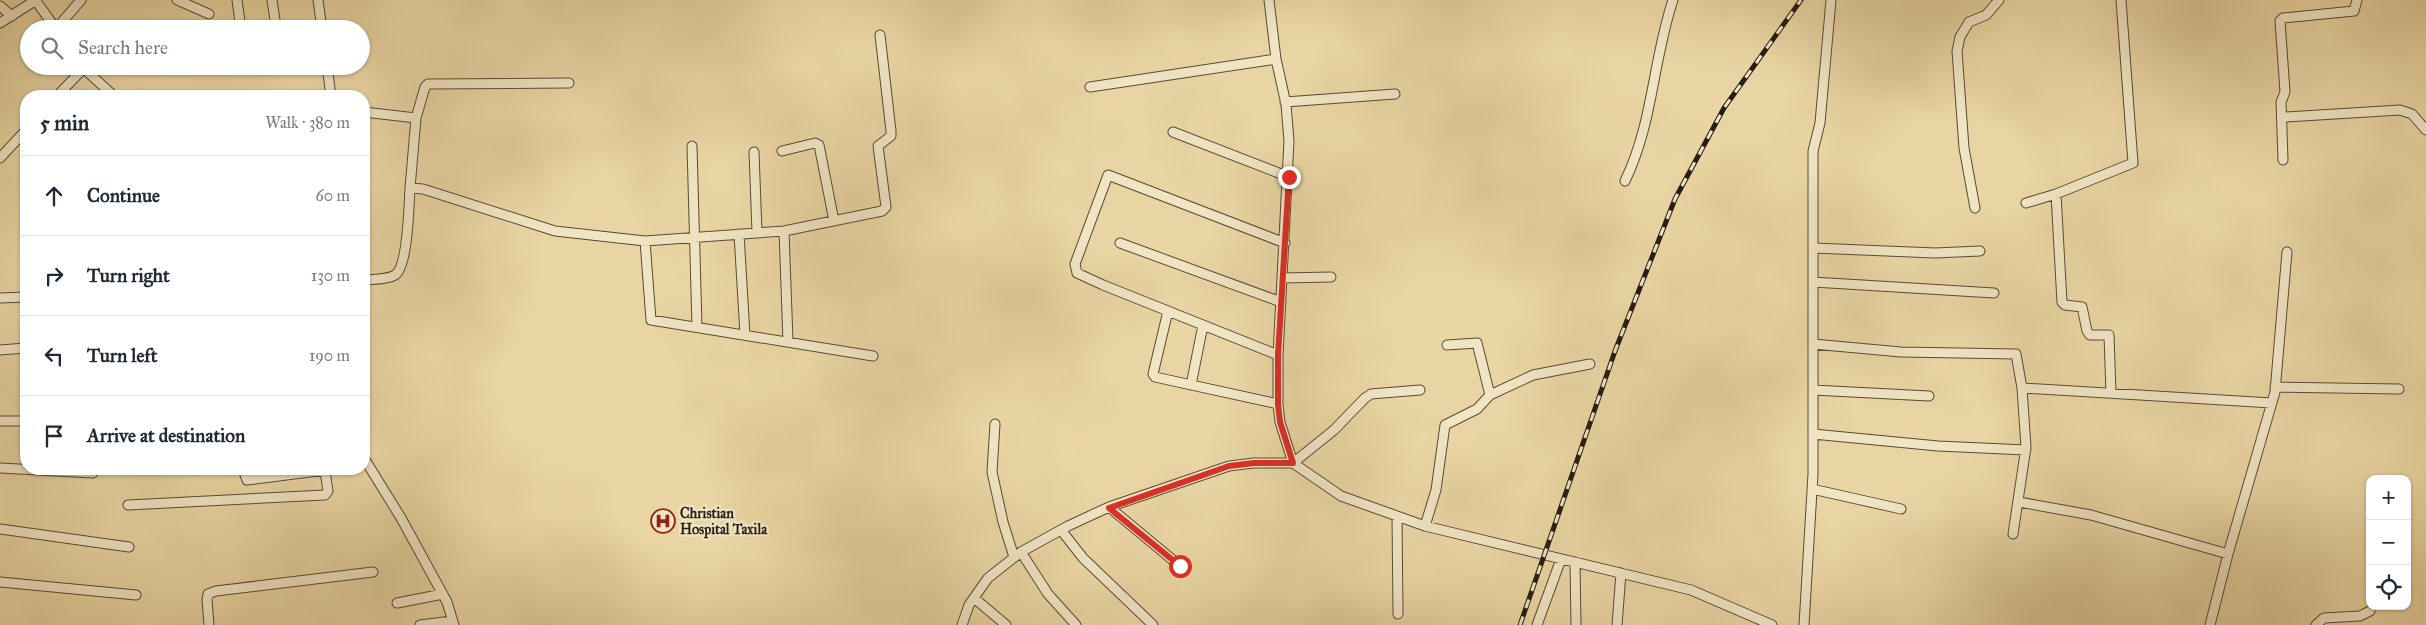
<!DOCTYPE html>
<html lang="en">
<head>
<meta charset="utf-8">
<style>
  :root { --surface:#fff; --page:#f6f6f7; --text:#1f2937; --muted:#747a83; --line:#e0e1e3 }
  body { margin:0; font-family:"IM FELL Great Primer",serif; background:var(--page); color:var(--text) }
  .controls { position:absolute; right:15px; bottom:15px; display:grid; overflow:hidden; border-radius:10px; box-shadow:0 1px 4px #0004 }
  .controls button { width:45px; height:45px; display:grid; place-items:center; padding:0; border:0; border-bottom:1px solid var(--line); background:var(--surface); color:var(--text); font:25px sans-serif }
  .stop { position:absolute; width:15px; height:15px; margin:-11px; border:4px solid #d93025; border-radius:50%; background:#fff }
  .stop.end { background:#d93025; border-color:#fff; box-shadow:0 1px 5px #0008 }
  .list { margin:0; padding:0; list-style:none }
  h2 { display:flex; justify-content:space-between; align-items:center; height:65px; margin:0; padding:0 20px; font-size:21px }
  h2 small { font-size:16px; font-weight:400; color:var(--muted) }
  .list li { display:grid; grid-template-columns:32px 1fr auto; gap:15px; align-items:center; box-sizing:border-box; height:80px; padding:0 20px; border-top:1px solid var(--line) }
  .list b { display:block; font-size:19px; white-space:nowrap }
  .list em { font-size:16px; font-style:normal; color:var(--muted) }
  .icon { flex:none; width:28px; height:28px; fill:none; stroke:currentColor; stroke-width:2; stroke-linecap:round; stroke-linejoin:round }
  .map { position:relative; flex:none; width:2426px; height:625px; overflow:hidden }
  .search { position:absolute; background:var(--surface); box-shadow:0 1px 4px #0004; left:20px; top:20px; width:350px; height:55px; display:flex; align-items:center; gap:12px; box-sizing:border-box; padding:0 18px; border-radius:28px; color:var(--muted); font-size:19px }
  .panel { position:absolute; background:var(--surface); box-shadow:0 1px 4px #0004; left:20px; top:90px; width:350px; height:385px; border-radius:20px }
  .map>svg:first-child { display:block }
</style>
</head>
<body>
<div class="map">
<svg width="2426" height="625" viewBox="0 0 2426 625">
  <rect width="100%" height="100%" fill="#e9d5a3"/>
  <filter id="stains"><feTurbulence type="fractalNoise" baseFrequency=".004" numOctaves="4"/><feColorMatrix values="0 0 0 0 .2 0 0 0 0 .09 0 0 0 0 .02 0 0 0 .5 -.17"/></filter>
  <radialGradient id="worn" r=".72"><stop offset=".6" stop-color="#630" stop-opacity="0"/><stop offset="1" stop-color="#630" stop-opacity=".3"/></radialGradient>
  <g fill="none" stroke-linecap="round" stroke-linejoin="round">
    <!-- minor casing -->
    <g stroke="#584b37" stroke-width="11">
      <path id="minor" d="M177 0 209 14
        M237 0 241 29
        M272 0 275 20
        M318 0 322 29
        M1269 0 1276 59 1286 104 1289 141 1278 355V404L1280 422 1293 463 1341 496 1425 526 1691 590 1772 625
        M36 1 56 29
        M0 6 12 16
        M0 23 36 0
        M56 29 81 0
        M81 66 114 96
        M327 66 331 96
        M1090 87 1276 59
        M57 96 83 69
        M1285 102 1395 94
        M364 112 416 118
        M2286 117 2400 110 2412 114 2426 130
        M1173 132 1289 177
        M692 146 697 327
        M782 151 815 143 819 145 834 221
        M754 152 757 232
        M0 158 26 130
        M2283 160 2281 102 2285 92 2280 21 2283 18 2354 11 2357 0
        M1625 181C1653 124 1653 59 1673 0
        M410 188 416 118 425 87 428 84 569 83
        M2056 194 2062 302 2065 305 2082 307 2087 331 2090 335H2109L2111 393
        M2026 203 2056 194 2133 163 2121 0
        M1975 208 1964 148 1957 51 1960 37 1969 22 1986 15 1999 0
        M784 231 788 341
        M739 234 745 335
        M645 241 651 320 873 356
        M1120 243 1281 302
        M1813 248 1935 253 1980 251
        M1282 278 1331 277
        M364 280C373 279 387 280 395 275 408 267 409 204 410 188L423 189 555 231 645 241 784 231 882 211 886 207 878 146 891 136V131L880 35
        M1813 282 1994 293
        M0 298 26 297
        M1168 311 1153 374 1155 377 1278 404
        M1813 344 1901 352 2016 354 2022 388 2026 447 2013 534
        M1447 345 1477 343 1490 395
        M0 350 26 348
        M1278 355 1103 285 1077 273 1075 264 1108 175 1285 243
        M1191 385 1203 325
        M2275 387 2399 389
        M2022 388 2272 403
        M1813 390 1929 396
        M0 421H26
        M995 424 992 472 1003 522 1014 557
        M1813 434 1938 446 2026 450
        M364 458 401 518 447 602 454 625
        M0 468 93 473
        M243 469 247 480 333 469
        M1812 489 1901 509
        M2019 502 2091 515 2228 554
        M128 505 325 495 328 491 325 471
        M1109 507 1180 566
        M1397 516 1398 614
        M1425 526 1436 490 1445 425 1477 409 1490 395 1533 375 1590 364
        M0 529 129 547
        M1061 530 1083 558 1153 625
        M1021 552 1048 594 1076 625
        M1575 562 1576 625
        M0 582 136 595
        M974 598 1006 625
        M397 603 443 594
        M209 625 207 600 208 594 216 591 373 572
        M420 625 452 621
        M962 625 969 605 988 578 1021 552 1068 526 1109 507 1229 466 1254 463H1293L1334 430 1365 398 1371 394 1420 390
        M1537 625 1561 559
        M1617 625 1621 573
        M1804 625 1813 474V151L1820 123 1831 0
        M2210 625 2228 554 2275 392 2287 252
        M2316 625 2324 618 2360 616 2370 611"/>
    </g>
    <!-- minor -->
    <use href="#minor" stroke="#f1e4c3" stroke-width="9"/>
    <!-- rail casing -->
    <g stroke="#271d13" stroke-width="5">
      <path id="rail" d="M1520 625 1615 351 1675 199 1724 108 1801 0"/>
    </g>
    <!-- rail -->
    <use href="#rail" stroke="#f1e4c3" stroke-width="3" stroke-dasharray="9" stroke-linecap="butt"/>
  </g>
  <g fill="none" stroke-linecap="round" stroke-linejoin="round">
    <!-- route -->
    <path stroke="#d93025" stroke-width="6" d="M1180 566 1109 508 1229 466 1254 463H1293L1280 422 1278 404V355L1289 177"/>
  </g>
  <!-- icons -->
  <defs>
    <g id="hospital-ring" transform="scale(1.25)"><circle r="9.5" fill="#f1e4c3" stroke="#8f2418" stroke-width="1.5"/><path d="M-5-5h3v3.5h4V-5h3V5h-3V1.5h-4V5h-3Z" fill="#8f2418"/></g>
  </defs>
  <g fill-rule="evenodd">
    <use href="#hospital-ring" x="663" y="521"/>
  </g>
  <g text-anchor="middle" stroke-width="4.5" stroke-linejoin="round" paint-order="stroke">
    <!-- poi labels -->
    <g font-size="14" font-weight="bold" fill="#271d13" stroke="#f1e4c3" text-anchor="start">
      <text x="680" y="518">Christian<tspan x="680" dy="16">Hospital Taxila</tspan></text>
    </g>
  </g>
  <rect width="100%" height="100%" filter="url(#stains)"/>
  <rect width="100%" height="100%" fill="url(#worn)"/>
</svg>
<div class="controls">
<button>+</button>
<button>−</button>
<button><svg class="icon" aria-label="locate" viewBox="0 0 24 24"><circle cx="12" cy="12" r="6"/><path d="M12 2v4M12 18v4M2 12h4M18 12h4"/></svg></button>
</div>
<div class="stop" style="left:1180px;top:566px"></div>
<div class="stop end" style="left:1289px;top:177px"></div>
<div class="search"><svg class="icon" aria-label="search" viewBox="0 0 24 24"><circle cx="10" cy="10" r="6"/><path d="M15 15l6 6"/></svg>Search here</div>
<section class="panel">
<h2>5 min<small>Walk · 380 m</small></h2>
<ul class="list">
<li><svg class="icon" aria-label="ahead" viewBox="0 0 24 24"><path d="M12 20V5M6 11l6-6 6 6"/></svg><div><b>Continue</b></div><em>60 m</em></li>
<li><svg class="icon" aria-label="right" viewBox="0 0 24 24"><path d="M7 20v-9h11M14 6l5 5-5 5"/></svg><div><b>Turn right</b></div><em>130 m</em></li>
<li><svg class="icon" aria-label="left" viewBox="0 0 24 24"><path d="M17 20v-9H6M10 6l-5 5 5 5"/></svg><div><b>Turn left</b></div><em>190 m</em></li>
<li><svg class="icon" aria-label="arrive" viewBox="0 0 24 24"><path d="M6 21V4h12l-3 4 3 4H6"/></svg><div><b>Arrive at destination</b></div></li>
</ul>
</section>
</div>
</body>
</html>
